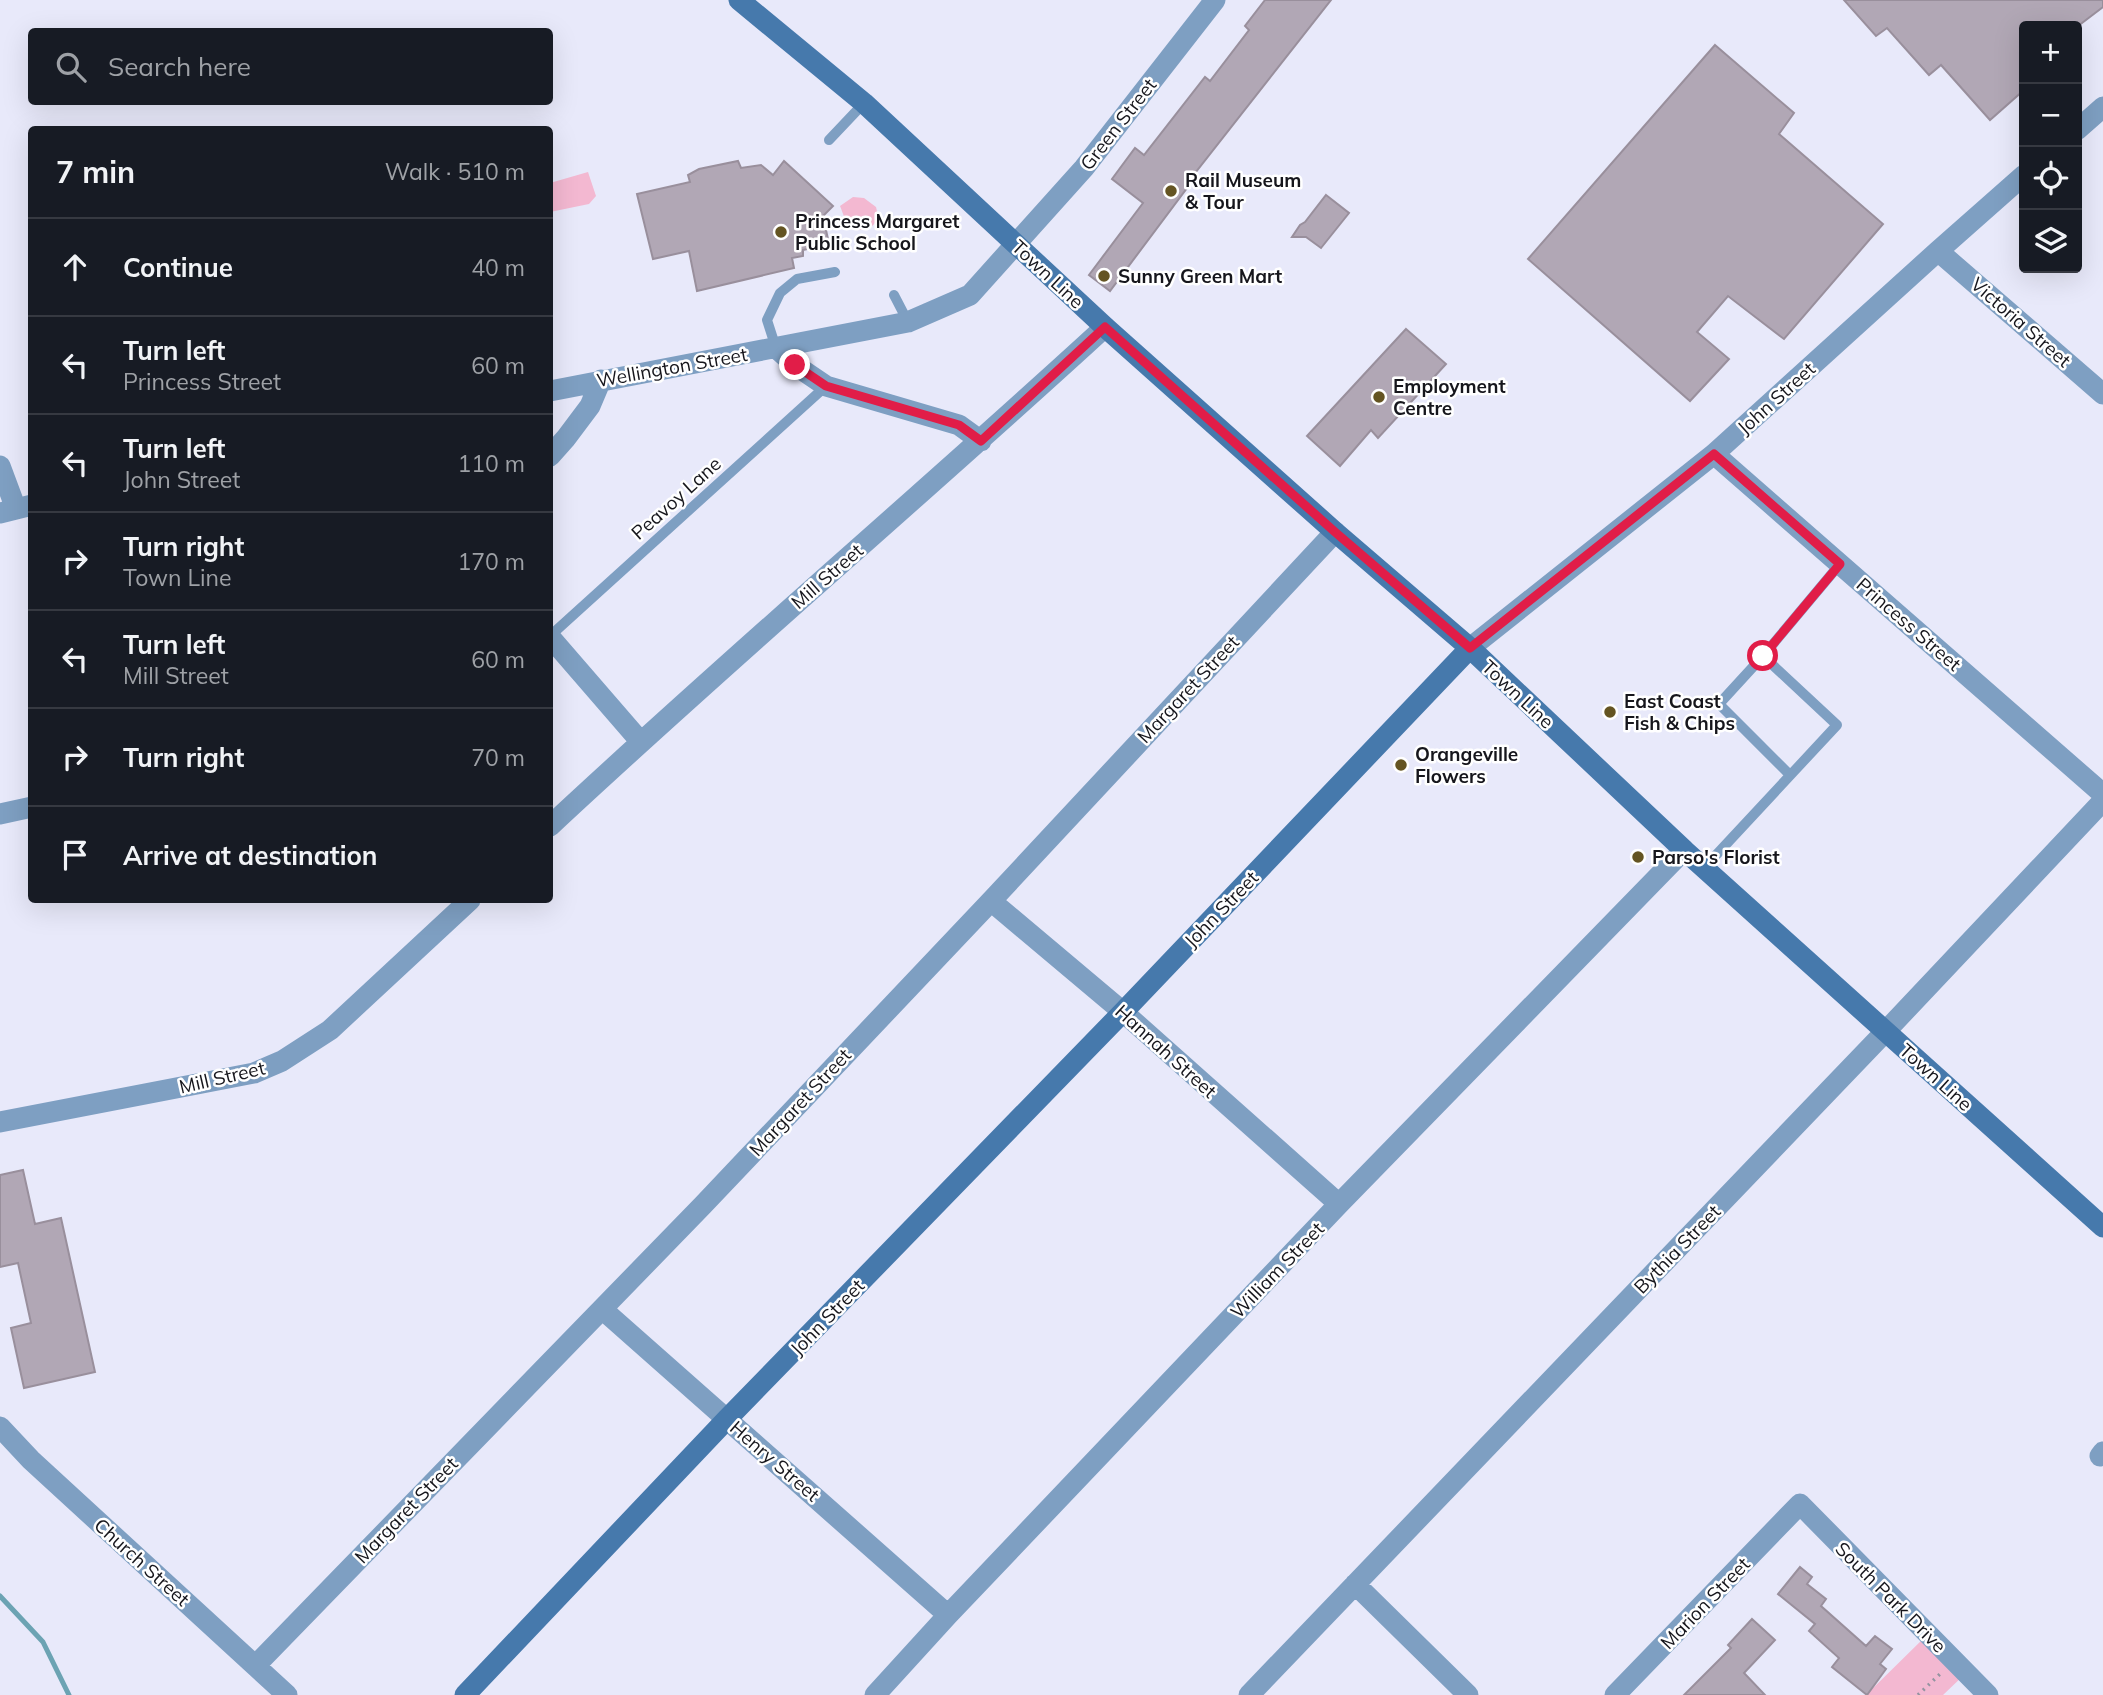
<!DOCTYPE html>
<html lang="en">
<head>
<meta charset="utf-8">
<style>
  :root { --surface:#171b24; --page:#20242c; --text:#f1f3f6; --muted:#9ea1a6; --line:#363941 }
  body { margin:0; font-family:Mulish,sans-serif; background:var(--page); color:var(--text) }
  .controls { position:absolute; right:21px; top:21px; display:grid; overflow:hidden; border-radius:7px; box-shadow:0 7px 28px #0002 }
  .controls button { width:63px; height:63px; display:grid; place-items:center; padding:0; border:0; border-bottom:2px solid var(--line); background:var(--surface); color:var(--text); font:35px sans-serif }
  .stop { position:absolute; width:21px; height:21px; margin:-16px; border:5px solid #e11d48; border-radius:50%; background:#fff }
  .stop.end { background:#e11d48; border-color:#fff; box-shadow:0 2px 7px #0008 }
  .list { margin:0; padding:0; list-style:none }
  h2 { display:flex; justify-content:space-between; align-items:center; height:91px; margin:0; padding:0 28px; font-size:30px }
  h2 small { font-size:23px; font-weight:400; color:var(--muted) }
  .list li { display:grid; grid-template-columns:46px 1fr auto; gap:21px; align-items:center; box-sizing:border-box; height:98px; padding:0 28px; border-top:2px solid var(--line) }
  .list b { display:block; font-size:26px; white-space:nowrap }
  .list p { margin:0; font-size:23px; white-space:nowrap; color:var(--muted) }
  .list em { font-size:23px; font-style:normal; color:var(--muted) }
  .icon { flex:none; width:38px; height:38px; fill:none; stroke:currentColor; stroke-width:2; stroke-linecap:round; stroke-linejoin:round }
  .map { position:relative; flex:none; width:2103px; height:1695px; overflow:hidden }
  .search { position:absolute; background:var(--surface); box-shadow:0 7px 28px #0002; left:28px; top:28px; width:525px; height:77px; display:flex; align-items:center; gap:18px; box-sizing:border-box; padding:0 24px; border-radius:7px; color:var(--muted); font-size:26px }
  .panel { position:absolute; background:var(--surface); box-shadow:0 7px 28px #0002; left:28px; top:126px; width:525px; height:777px; border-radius:7px }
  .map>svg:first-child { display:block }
</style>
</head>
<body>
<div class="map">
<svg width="2103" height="1695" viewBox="0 0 2103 1695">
  <rect width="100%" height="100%" fill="#e8e9fa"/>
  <!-- green -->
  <path fill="#f3b8d1" d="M588 172 596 196 589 204 550 212V183Z
    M853 197 864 198 876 207C877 211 878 215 877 219 874 229 859 233 852 227 845 222 843 213 840 206Z
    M1927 1635 1965 1674 1943 1695H1866Z"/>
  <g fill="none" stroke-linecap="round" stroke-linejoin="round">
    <!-- stream -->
    <path stroke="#6ca3b3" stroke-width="5" d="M0 1596 43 1642 69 1695"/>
  </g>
  <!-- building -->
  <path fill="#b1a7b5" stroke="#998f9c" stroke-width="2" d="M1265 0H1331L1185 186 1187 188 1110 291 1089 275 1143 203 1112 179 1135 148 1144 155 1205 77 1210 81 1249 30 1245 26Z
    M1844 0H2103V7L2078 26H2024V90L1990 120 1941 65 1929 75 1887 28 1876 36Z
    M1715 45 1794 113 1779 134 1883 224 1784 339 1728 296 1697 332 1729 359 1690 401 1528 259Z
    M738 161 741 168 761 165 773 175 784 161 833 206 823 216 829 244 803 250V256L792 258 794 268 697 291 689 251 653 259 637 194 690 182 688 175 699 169Z
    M1326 195 1349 213 1321 248 1306 237H1292L1300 225 1305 222Z
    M1406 329 1446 364 1378 438 1371 430 1340 466 1307 436Z
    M23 1170 35 1224 61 1218 95 1372 24 1388 11 1328 31 1323 18 1263 0 1267V1175Z
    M1800 1567 1812 1577 1807 1584 1826 1599 1821 1606 1866 1646 1875 1636 1892 1649 1880 1664 1886 1669 1867 1695 1832 1667 1839 1658 1809 1631 1815 1624 1778 1594Z
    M1752 1619 1775 1640 1744 1673 1765 1695H1684L1731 1648 1728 1645Z"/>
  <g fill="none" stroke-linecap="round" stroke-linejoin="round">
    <!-- path -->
    <path stroke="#9494a1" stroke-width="3.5" stroke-dasharray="2 5" stroke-linecap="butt" d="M1918 1695 1940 1674"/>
    <!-- lane -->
    <path stroke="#7e9fc2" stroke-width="10" d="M829 140 864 103
      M894 295 908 322
      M776 348 767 320 780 293 797 279 835 272
      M550 636 826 386
      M1763 656 1840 564
      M1704 868 1837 725 1763 656 1719 704 1789 774"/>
    <!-- street -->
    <path stroke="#7e9fc2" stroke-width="21" d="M2077 130 2103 107
      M1938 251 2103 394
      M776 348 795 365 826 386 959 425 981 441
      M550 391 908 322 970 295 1084 168 1215 0
      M1714 454 2103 794
      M550 456 566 438 590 406 601 380
      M0 466 16 509
      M0 513 32 505
      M550 637 640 741
      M1470 648 1714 454 1938 251 2024 175
      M0 814 32 807
      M550 826C732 656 922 495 1105 327
      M991 901 1123 1012 1339 1204
      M0 1122 254 1073 282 1061 330 1030 470 900
      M602 1309 948 1615
      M0 1427 31 1460 287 1695
      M2100 1456 2103 1452
      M1355 1584 1468 1695
      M256 1665 703 1205 991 901 1335 532
      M875 1695 948 1615 1339 1204 1684 850
      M1249 1695 1885 1032 2103 801
      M1615 1695 1800 1504 1988 1695"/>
    <!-- secondary -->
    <path stroke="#4679ac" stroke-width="21" d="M739 0 864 103 1105 327 1335 532 1470 648 1684 850 2103 1227
      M465 1695 727 1419 1123 1012 1470 648"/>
  </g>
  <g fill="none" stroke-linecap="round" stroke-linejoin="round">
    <!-- route -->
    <path stroke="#e11d48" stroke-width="9" d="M795 365 826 386 959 425 981 441 1105 327 1335 532 1470 648 1714 454 1840 564 1763 656"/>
  </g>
  <!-- markers -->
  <g fill="#645422" stroke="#fff" stroke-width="2.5">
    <circle cx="1171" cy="191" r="7"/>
    <circle cx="781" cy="232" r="7"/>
    <circle cx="1104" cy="276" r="7"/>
    <circle cx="1379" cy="397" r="7"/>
    <circle cx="1610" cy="712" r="7"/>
    <circle cx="1401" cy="765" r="7"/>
    <circle cx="1638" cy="857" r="7"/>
  </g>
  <g text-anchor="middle" stroke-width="5" stroke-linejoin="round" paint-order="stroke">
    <!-- street labels -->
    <g font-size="19" fill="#16161c" stroke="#fff">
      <text transform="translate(1118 124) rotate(-52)" y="7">Green Street</text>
      <text transform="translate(1048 274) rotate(43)" y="7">Town Line</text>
      <text transform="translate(2021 322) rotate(41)" y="7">Victoria Street</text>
      <text transform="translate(672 367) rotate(-10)" y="7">Wellington Street</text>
      <text transform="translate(1776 398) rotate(-42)" y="7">John Street</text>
      <text transform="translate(676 498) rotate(-42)" y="7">Peavoy Lane</text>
      <text transform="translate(827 576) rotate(-41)" y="7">Mill Street</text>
      <text transform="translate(1909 624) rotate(41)" y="7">Princess Street</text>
      <text transform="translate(1188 689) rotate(-47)" y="7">Margaret Street</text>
      <text transform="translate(1518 694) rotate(43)" y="7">Town Line</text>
      <text transform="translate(1221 909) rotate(-46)" y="7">John Street</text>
      <text transform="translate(1166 1051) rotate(42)" y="7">Hannah Street</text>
      <text transform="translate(222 1077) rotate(-13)" y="7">Mill Street</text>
      <text transform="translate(1936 1077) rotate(42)" y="7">Town Line</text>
      <text transform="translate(800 1102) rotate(-47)" y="7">Margaret Street</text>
      <text transform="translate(1677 1249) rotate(-46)" y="7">Bythia Street</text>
      <text transform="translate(1277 1270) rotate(-46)" y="7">William Street</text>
      <text transform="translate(827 1317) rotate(-46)" y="7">John Street</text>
      <text transform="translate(775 1461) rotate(41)" y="7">Henry Street</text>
      <text transform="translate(406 1510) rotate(-46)" y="7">Margaret Street</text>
      <text transform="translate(142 1562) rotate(42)" y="7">Church Street</text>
      <text transform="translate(1891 1597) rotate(45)" y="7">South Park Drive</text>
      <text transform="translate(1705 1603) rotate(-46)" y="7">Marion Street</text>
    </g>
    <!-- poi labels -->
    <g font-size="19" font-weight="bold" fill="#16161c" stroke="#fff" text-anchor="start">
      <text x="1185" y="187">Rail Museum<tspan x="1185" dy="22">&amp; Tour</tspan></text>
      <text x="795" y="228">Princess Margaret<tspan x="795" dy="22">Public School</tspan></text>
      <text x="1118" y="283">Sunny Green Mart</text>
      <text x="1393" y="393">Employment<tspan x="1393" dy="22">Centre</tspan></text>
      <text x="1624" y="708">East Coast<tspan x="1624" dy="22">Fish &amp; Chips</tspan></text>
      <text x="1415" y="761">Orangeville<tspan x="1415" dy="22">Flowers</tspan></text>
      <text x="1652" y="864">Parso's Florist</text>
    </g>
  </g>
</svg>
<div class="controls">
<button>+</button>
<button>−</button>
<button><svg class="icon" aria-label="locate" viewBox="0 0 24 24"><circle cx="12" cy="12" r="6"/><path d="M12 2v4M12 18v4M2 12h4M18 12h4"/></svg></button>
<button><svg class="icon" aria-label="layers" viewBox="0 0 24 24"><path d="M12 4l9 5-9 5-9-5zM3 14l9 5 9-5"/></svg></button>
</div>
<div class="stop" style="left:1763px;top:656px"></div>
<div class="stop end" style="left:795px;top:365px"></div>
<div class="search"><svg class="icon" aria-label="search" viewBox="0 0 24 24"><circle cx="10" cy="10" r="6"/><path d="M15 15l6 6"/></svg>Search here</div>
<section class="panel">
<h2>7 min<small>Walk · 510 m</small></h2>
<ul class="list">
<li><svg class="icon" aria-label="ahead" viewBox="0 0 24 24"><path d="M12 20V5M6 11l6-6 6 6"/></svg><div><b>Continue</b></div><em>40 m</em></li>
<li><svg class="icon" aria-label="left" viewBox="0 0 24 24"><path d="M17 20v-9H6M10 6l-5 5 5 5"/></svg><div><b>Turn left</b><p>Princess Street</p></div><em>60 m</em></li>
<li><svg class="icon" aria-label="left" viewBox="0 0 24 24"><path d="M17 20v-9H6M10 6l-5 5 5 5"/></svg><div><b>Turn left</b><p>John Street</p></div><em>110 m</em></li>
<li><svg class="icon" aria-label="right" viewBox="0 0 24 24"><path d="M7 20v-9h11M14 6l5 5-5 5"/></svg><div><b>Turn right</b><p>Town Line</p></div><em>170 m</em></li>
<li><svg class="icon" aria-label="left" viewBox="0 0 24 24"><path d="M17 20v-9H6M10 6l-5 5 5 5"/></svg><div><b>Turn left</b><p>Mill Street</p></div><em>60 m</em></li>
<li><svg class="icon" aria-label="right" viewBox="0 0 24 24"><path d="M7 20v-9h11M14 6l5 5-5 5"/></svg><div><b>Turn right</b></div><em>70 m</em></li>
<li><svg class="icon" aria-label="arrive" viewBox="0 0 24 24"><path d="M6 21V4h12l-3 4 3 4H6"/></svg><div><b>Arrive at destination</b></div></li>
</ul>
</section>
</div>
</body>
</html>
